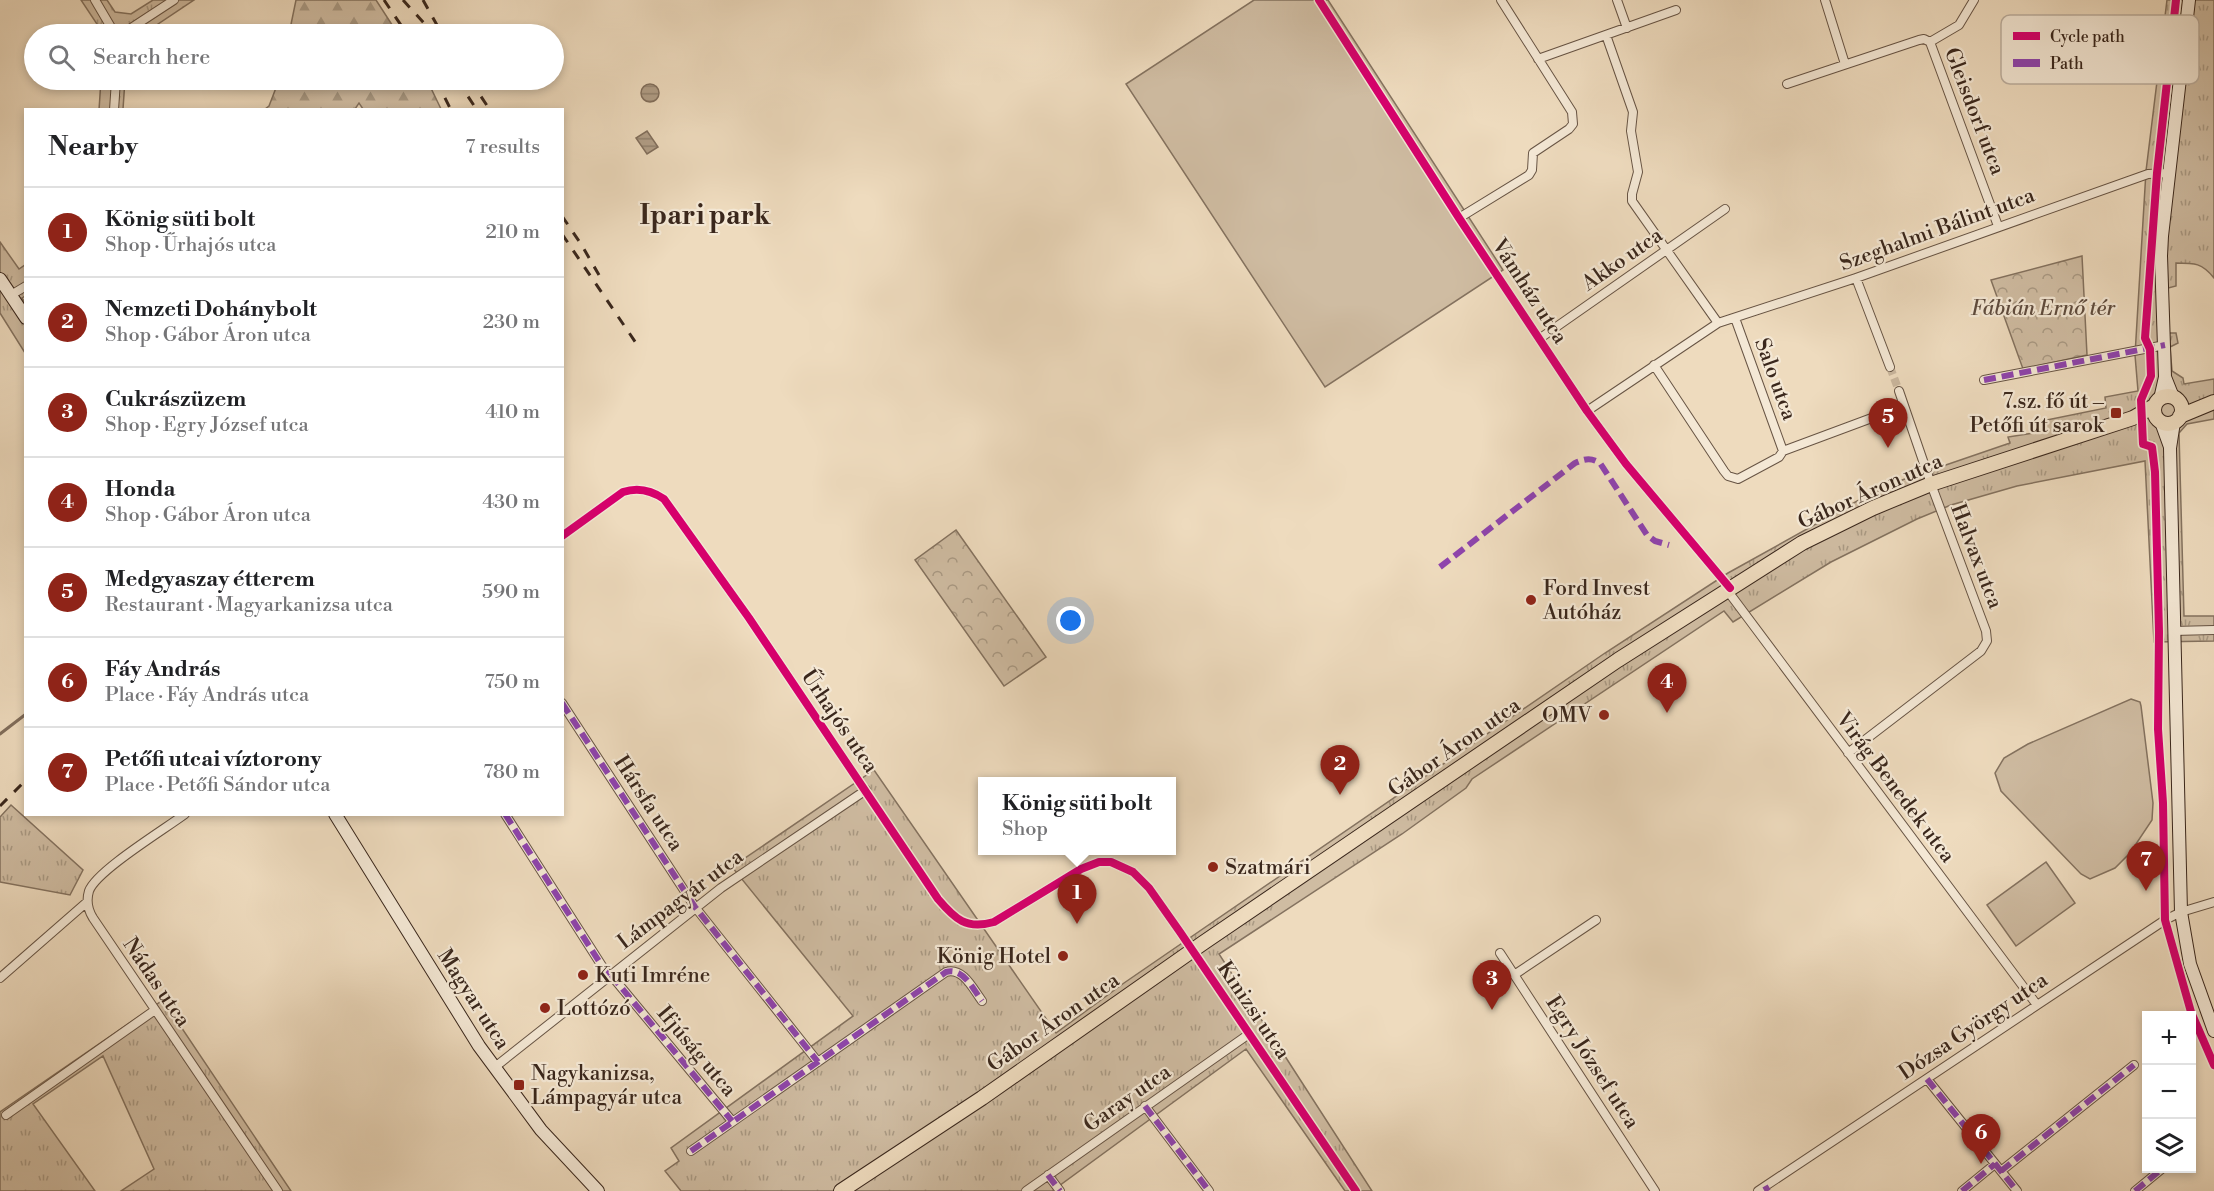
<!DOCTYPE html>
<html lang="en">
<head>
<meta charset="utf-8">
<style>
  :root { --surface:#fff; --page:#f6f6f6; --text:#202124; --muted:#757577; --line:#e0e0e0; --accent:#8f2418 }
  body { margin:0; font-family:"Libre Bodoni",serif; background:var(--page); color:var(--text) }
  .controls { position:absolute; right:18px; bottom:18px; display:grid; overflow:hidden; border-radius:0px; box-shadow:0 3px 9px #0003 }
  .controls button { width:54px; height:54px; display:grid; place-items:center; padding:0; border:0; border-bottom:2px solid var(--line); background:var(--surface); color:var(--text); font:30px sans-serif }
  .you { position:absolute; left:1071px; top:621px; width:21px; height:21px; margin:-15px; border:4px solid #fff; border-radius:50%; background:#1a73e8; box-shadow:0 0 0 9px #1a73e833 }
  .badge { display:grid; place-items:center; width:39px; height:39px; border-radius:50%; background:var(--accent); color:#fff; font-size:20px; font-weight:700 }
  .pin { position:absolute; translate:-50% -50px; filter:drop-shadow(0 2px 3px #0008) }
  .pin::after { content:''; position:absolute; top:32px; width:21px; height:18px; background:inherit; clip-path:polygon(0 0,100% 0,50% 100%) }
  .popup { position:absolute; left:978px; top:777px; width:198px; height:78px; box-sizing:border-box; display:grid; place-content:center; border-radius:0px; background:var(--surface); filter:drop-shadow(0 2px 4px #0005); font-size:20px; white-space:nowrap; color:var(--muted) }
  .popup b { font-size:22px; color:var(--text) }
  .popup::after { content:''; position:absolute; left:50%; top:100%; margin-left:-12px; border:12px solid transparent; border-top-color:var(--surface) }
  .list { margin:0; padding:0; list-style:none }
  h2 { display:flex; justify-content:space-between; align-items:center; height:78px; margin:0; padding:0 24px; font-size:26px }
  h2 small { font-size:20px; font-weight:400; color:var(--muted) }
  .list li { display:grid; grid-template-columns:39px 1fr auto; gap:18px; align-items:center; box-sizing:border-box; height:90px; padding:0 24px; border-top:2px solid var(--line) }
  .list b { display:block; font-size:22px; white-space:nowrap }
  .list p { margin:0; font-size:20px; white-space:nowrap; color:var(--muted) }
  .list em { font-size:20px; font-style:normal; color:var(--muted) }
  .icon { flex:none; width:33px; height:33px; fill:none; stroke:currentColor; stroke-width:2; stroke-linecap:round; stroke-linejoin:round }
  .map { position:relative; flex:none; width:2214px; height:1191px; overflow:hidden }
  .search { position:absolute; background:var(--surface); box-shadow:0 3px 9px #0003; left:24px; top:24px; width:540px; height:66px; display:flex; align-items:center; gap:15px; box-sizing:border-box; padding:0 21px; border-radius:33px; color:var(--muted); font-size:22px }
  .panel { position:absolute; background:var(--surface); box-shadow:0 3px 9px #0003; left:24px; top:108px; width:540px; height:708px; border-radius:0px }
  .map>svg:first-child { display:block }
</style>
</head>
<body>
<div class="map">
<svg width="2214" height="1191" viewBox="0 0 2214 1191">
  <defs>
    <pattern id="grass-tufts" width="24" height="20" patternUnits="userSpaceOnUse" patternTransform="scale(1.5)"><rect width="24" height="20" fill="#cfbca2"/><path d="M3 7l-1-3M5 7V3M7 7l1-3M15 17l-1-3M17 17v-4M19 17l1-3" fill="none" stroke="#a99983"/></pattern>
    <pattern id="forest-firs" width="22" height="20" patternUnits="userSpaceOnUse" patternTransform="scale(1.5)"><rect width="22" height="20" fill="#cfbca2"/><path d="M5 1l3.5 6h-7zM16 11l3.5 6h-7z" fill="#a99983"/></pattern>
    <pattern id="park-crowns" width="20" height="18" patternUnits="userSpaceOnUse" patternTransform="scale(1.5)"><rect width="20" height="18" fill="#cfbca2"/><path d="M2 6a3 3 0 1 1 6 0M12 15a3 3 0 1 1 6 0" fill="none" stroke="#a99983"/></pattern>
    <pattern id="water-rules" width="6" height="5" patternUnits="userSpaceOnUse" patternTransform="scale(1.5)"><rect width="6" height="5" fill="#b19e87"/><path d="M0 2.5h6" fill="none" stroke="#91816e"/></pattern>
  </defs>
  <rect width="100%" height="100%" fill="#eedbbe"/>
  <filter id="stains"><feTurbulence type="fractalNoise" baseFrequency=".00333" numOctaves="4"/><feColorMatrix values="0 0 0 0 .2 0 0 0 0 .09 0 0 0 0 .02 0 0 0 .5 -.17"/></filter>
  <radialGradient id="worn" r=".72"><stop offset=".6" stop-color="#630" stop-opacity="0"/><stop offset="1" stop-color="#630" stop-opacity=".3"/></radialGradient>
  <!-- grass -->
  <path fill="url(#grass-tufts)" stroke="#84725f" stroke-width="1.5" d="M81 0H107L115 12 131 14 153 0H194L143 34H101L97 24Z
    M2167 0H2214V278C2202 263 2195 263 2176 263V286L2168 288 2169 333H2176L2178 343 2170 347 2172 371 2183 378 2184 384 2214 379V419L2187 424 2179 433 2184 616H2214V641L2154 642 2145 461 2017 486 1951 505 1917 519 1831 562 1733 622 1724 611 1472 779 1466 788 1402 834 1219 954 1372 1191H1345L1246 1049 1052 1191H681L665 1171 679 1161 671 1148 853 1016 732 867 874 770 1056 1033 1124 983 1605 653 1728 573 1859 500 1902 480 2010 443 2008 437 2033 433 2032 423 2106 408 2105 397 2138 391 2135 355 2146 171Z
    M101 80H125L123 109 99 110Z
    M0 242 19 269 25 265V296L22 298 25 303V353L0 313Z
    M11 805 83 870 70 895 0 882V817Z
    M163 1000 291 1191H121L154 1169 103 1056 33 1104 95 1191H0V1112Z"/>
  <!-- forest -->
  <path fill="url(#forest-firs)" stroke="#84725f" stroke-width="1.5" d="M296 0H376L398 34H289Z
    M279 80H427L441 109H363L359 103 355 109H265L269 106Z"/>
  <!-- park -->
  <path fill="url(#park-crowns)" stroke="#84725f" stroke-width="1.5" d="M2082 256 2087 355 2023 369 1991 280Z
    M956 530 1046 657 1004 686 915 560Z"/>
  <!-- garden -->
  <path fill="#cfbca2" stroke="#84725f" stroke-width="1.5" d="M1254 0H1328L1503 270 1325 387 1126 84Z
    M2131 699 2140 702 2141 706 2153 803 2152 820 2130 853 2115 868 2090 879 2081 874 2001 791 1995 773 2004 758 2028 744Z
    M2046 862 2075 903 2016 946 1987 905Z"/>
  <!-- water -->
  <path fill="url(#water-rules)" stroke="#816e5c" stroke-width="1.5" d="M641 93a9 9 0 1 1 18 0a9 9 0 1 1-18 0Z
    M647 131 658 147 647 154 636 138Z"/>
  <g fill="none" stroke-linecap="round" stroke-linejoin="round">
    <!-- stream -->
    <path stroke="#816e5c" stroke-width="3" d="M0 734 26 714"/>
    <!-- street-tunnel -->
    <path stroke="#cab79e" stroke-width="8" stroke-dasharray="8 4" stroke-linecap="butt" d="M1890 367 1899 391"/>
    <!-- street casing -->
    <g stroke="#675444" stroke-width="10">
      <path id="street" d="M95 0 115 34
        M1319 0 1459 218 1587 411 1626 464 1730 588
        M1617 0 1627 28
        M1825 0 1845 64
        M1974 0 1959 25 1930 42 1998 226
        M122 34 174 0
        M1606 35 1633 112 1631 131 1638 172 1632 194V201L1718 323
        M1538 59 1676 10
        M1787 84 1919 40 1924 39 1930 42
        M114 110 116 80
        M1459 218 1529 175 1532 170 1533 153 1569 129 1573 124 1572 112 1501 0
        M1856 278 1890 367
        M11 295 26 286
        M1735 318 1783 451
        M1539 339 1725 209
        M1654 365 1724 471 1728 476 1738 479 1779 457 1783 451 1904 406
        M1984 380 2165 345
        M1587 411 1718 323 1856 278 2148 174 2169 173
        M562 536 623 492C638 487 651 490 664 499L749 618 938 899C955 919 966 930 994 922L1081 869 1099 862H1111L1133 872 1149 888 1180 932 1356 1191
        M1727 590 2037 1005
        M2173 631 2214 630
        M562 703 695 907 818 1062
        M1848 753 1981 651 1987 641 1986 631 1931 484 1899 391
        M185 814C165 829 96 871 89 891 86 901 88 910 93 918L278 1191
        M505 814 609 977
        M1500 953 1655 1191
        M611 975 732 1121
        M1514 975 1596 920
        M0 978 87 902
        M495 1067 721 888 866 790
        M1927 1079 2017 1191
        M1145 1106 1209 1191
        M6 1115 155 1010
        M691 1151 946 972C963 967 973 989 982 1001
        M2001 1171 2134 1065
        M1048 1175 1060 1191
        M1026 1191 1249 1034
        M1758 1191 2165 920 2181 912 2214 902
        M1962 1191 1995 1164
        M2135 1191 2163 1168"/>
    </g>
    <!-- secondary casing -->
    <g stroke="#3a271c" stroke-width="14">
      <path id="secondary" d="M0 279 26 318
        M2165 377 2173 397
        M2160 399 2165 377 2161 256 2162 236 2189 0
        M2161 422 2170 447
        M2174 422 2170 448 2181 912 2190 964 2214 1031
        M335 814 479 1046 541 1130 598 1191"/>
    </g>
    <!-- primary casing -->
    <g stroke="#3a271c" stroke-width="16">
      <path id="primary" d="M2154 410a14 14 0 1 1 28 0a14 14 0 1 1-28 0Z
        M2180 416 2214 402
        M841 1191 982 1098 1203 943 1618 660 1802 543 1873 508 1931 484 2133 418 2154 406"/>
    </g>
    <!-- street -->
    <use href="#street" stroke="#f4e8d5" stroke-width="8"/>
    <!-- secondary -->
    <use href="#secondary" stroke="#f4e8d5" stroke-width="12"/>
    <!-- primary -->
    <use href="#primary" stroke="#eedbbe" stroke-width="14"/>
    <!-- rail -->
    <path stroke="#3a271c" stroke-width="3" stroke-dasharray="10 10" stroke-linecap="butt" d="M384 0 407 34
      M403 0 434 34
      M423 0 442 34
      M436 80 451 110
      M457 80 477 110
      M470 80 490 110
      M562 216 581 244 599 275
      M562 234 636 343
      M0 806 26 780"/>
    <!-- quiet -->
    <path stroke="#8e44ad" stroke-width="6" stroke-dasharray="12 6" stroke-linecap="butt" d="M1984 380 2165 345
      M1440 567 1575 463C1585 459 1590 457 1600 463L1647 535 1655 541 1669 545
      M562 703 695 907 818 1062
      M505 814 609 977
      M611 975 732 1121
      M1927 1079 2017 1191
      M1145 1106 1209 1191
      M691 1151 946 972C963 967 973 989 982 1001
      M2001 1171 2134 1065
      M1048 1175 1060 1191
      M1765 1186 1768 1191
      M1962 1191 1995 1164
      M2135 1191 2163 1168"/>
    <!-- cycleway casing -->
    <g stroke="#f4e8d5" stroke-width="11">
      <path id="cycleway" d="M1319 0 1459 218 1587 411 1626 464 1730 588
        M2176 0 2157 173 2145 338 2150 349 2151 376 2141 400 2143 444 2152 447 2155 472 2159 632 2158 729 2163 803 2165 920 2191 1012 2214 1065
        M562 536 623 492C638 487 651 490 664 499L749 618 938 899C955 919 966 930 994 922L1081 869 1099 862H1111L1133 872 1149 888 1180 932 1356 1191"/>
    </g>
    <!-- cycleway -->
    <use href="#cycleway" stroke="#d6006c" stroke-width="8"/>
  </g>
  <!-- markers -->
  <g fill="#8f2418" stroke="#f4e8d5" stroke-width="2">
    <rect x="2110" y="407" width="12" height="12" rx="3"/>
    <circle cx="1531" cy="600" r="6"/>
    <circle cx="1604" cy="715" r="6"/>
    <circle cx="1213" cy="867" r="6"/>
    <circle cx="1063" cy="956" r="6"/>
    <circle cx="583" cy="975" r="6"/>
    <circle cx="545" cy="1008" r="6"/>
    <rect x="513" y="1079" width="12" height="12" rx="3"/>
  </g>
  <g text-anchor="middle" stroke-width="4.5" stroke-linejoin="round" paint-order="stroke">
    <!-- street labels -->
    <g font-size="21" fill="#3a271c" stroke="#f4e8d5">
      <text transform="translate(1975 111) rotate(69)" y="7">Gleisdorf utca</text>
      <text transform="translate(1937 229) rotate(-20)" y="7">Szeghalmi Bálint utca</text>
      <text transform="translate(1622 259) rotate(-35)" y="7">Akko utca</text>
      <text transform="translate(1530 291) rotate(57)" y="7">Vámház utca</text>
      <text transform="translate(1776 379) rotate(70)" y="7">Salo utca</text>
      <text transform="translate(1870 491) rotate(-24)" y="7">Gábor Áron utca</text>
      <text transform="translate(1977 556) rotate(69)" y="7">Halvax utca</text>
      <text transform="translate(840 721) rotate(56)" y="7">Űrhajós utca</text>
      <text transform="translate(1454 747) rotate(-35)" y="7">Gábor Áron utca</text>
      <text transform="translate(1896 787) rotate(53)" y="7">Virág Benedek utca</text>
      <text transform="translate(649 803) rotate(57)" y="7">Hársfa utca</text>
      <text transform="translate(680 899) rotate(-37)" y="7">Lámpagyár utca</text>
      <text transform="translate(157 982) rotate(56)" y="7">Nádas utca</text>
      <text transform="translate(474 999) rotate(57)" y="7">Magyar utca</text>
      <text transform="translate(1254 1010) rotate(56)" y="7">Kinizsi utca</text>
      <text transform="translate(1053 1022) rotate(-35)" y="7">Gábor Áron utca</text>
      <text transform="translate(1973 1026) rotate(-34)" y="7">Dózsa György utca</text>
      <text transform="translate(697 1051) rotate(50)" y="7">Ifjúság utca</text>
      <text transform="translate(1593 1062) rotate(57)" y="7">Egry József utca</text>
      <text transform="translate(1127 1098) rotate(-35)" y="7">Garay utca</text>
    </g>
    <!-- park labels -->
    <g font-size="21" font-style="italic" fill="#5f4c3e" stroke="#f4e8d5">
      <text x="2043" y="315">Fábián Ernő tér</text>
    </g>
    <!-- poi labels -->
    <g font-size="21" fill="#3a271c" stroke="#f4e8d5" text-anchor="start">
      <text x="2104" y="408" text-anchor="end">7.sz. fő út –<tspan x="2104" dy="24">Petőfi út sarok</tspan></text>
      <text x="1543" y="595">Ford Invest<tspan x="1543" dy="24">Autóház</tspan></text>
      <text x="1592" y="722" text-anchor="end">OMV</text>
      <text x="1225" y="874">Szatmári</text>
      <text x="1051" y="963" text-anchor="end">König Hotel</text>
      <text x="595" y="982">Kuti Imréne</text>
      <text x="557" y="1015">Lottózó</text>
      <text x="531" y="1080">Nagykanizsa,<tspan x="531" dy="24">Lámpagyár utca</tspan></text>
    </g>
    <!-- district labels -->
    <g font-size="27" font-weight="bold" fill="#3a271c" stroke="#f4e8d5">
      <text x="705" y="224">Ipari park</text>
    </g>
  </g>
  <!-- legend -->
  <rect x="2001" y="15" width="198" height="69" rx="9" fill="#f4e8d5" stroke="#bcae9e" stroke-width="1.5"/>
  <rect x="2013" y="32" width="27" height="8" fill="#d6006c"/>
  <rect x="2013" y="59" width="27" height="8" fill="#8e44ad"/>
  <g font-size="16" fill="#3a271c">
    <text x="2050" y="42">Cycle path</text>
    <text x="2050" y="69">Path</text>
  </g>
  <rect width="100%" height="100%" filter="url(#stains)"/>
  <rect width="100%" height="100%" fill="url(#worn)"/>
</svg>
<div class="controls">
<button>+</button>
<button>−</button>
<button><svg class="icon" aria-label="layers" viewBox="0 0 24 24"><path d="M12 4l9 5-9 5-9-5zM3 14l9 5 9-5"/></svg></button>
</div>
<div class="you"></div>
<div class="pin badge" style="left:1077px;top:924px">1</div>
<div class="popup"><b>König süti bolt</b>Shop</div>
<div class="pin badge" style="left:1340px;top:795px">2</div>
<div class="pin badge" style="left:1492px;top:1010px">3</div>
<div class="pin badge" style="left:1667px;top:713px">4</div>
<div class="pin badge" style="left:1888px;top:448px">5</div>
<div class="pin badge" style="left:1981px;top:1164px">6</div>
<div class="pin badge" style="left:2146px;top:891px">7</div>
<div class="search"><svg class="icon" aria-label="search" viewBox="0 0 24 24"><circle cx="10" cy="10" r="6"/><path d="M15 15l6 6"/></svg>Search here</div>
<section class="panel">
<h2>Nearby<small>7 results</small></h2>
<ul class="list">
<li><span class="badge">1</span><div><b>König süti bolt</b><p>Shop · Űrhajós utca</p></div><em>210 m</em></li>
<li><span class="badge">2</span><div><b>Nemzeti Dohánybolt</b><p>Shop · Gábor Áron utca</p></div><em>230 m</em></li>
<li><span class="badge">3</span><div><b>Cukrászüzem</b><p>Shop · Egry József utca</p></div><em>410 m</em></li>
<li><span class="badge">4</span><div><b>Honda</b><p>Shop · Gábor Áron utca</p></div><em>430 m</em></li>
<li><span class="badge">5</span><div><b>Medgyaszay étterem</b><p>Restaurant · Magyarkanizsa utca</p></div><em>590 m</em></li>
<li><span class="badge">6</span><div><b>Fáy András</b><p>Place · Fáy András utca</p></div><em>750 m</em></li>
<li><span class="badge">7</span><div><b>Petőfi utcai víztorony</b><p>Place · Petőfi Sándor utca</p></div><em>780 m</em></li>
</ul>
</section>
</div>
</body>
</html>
